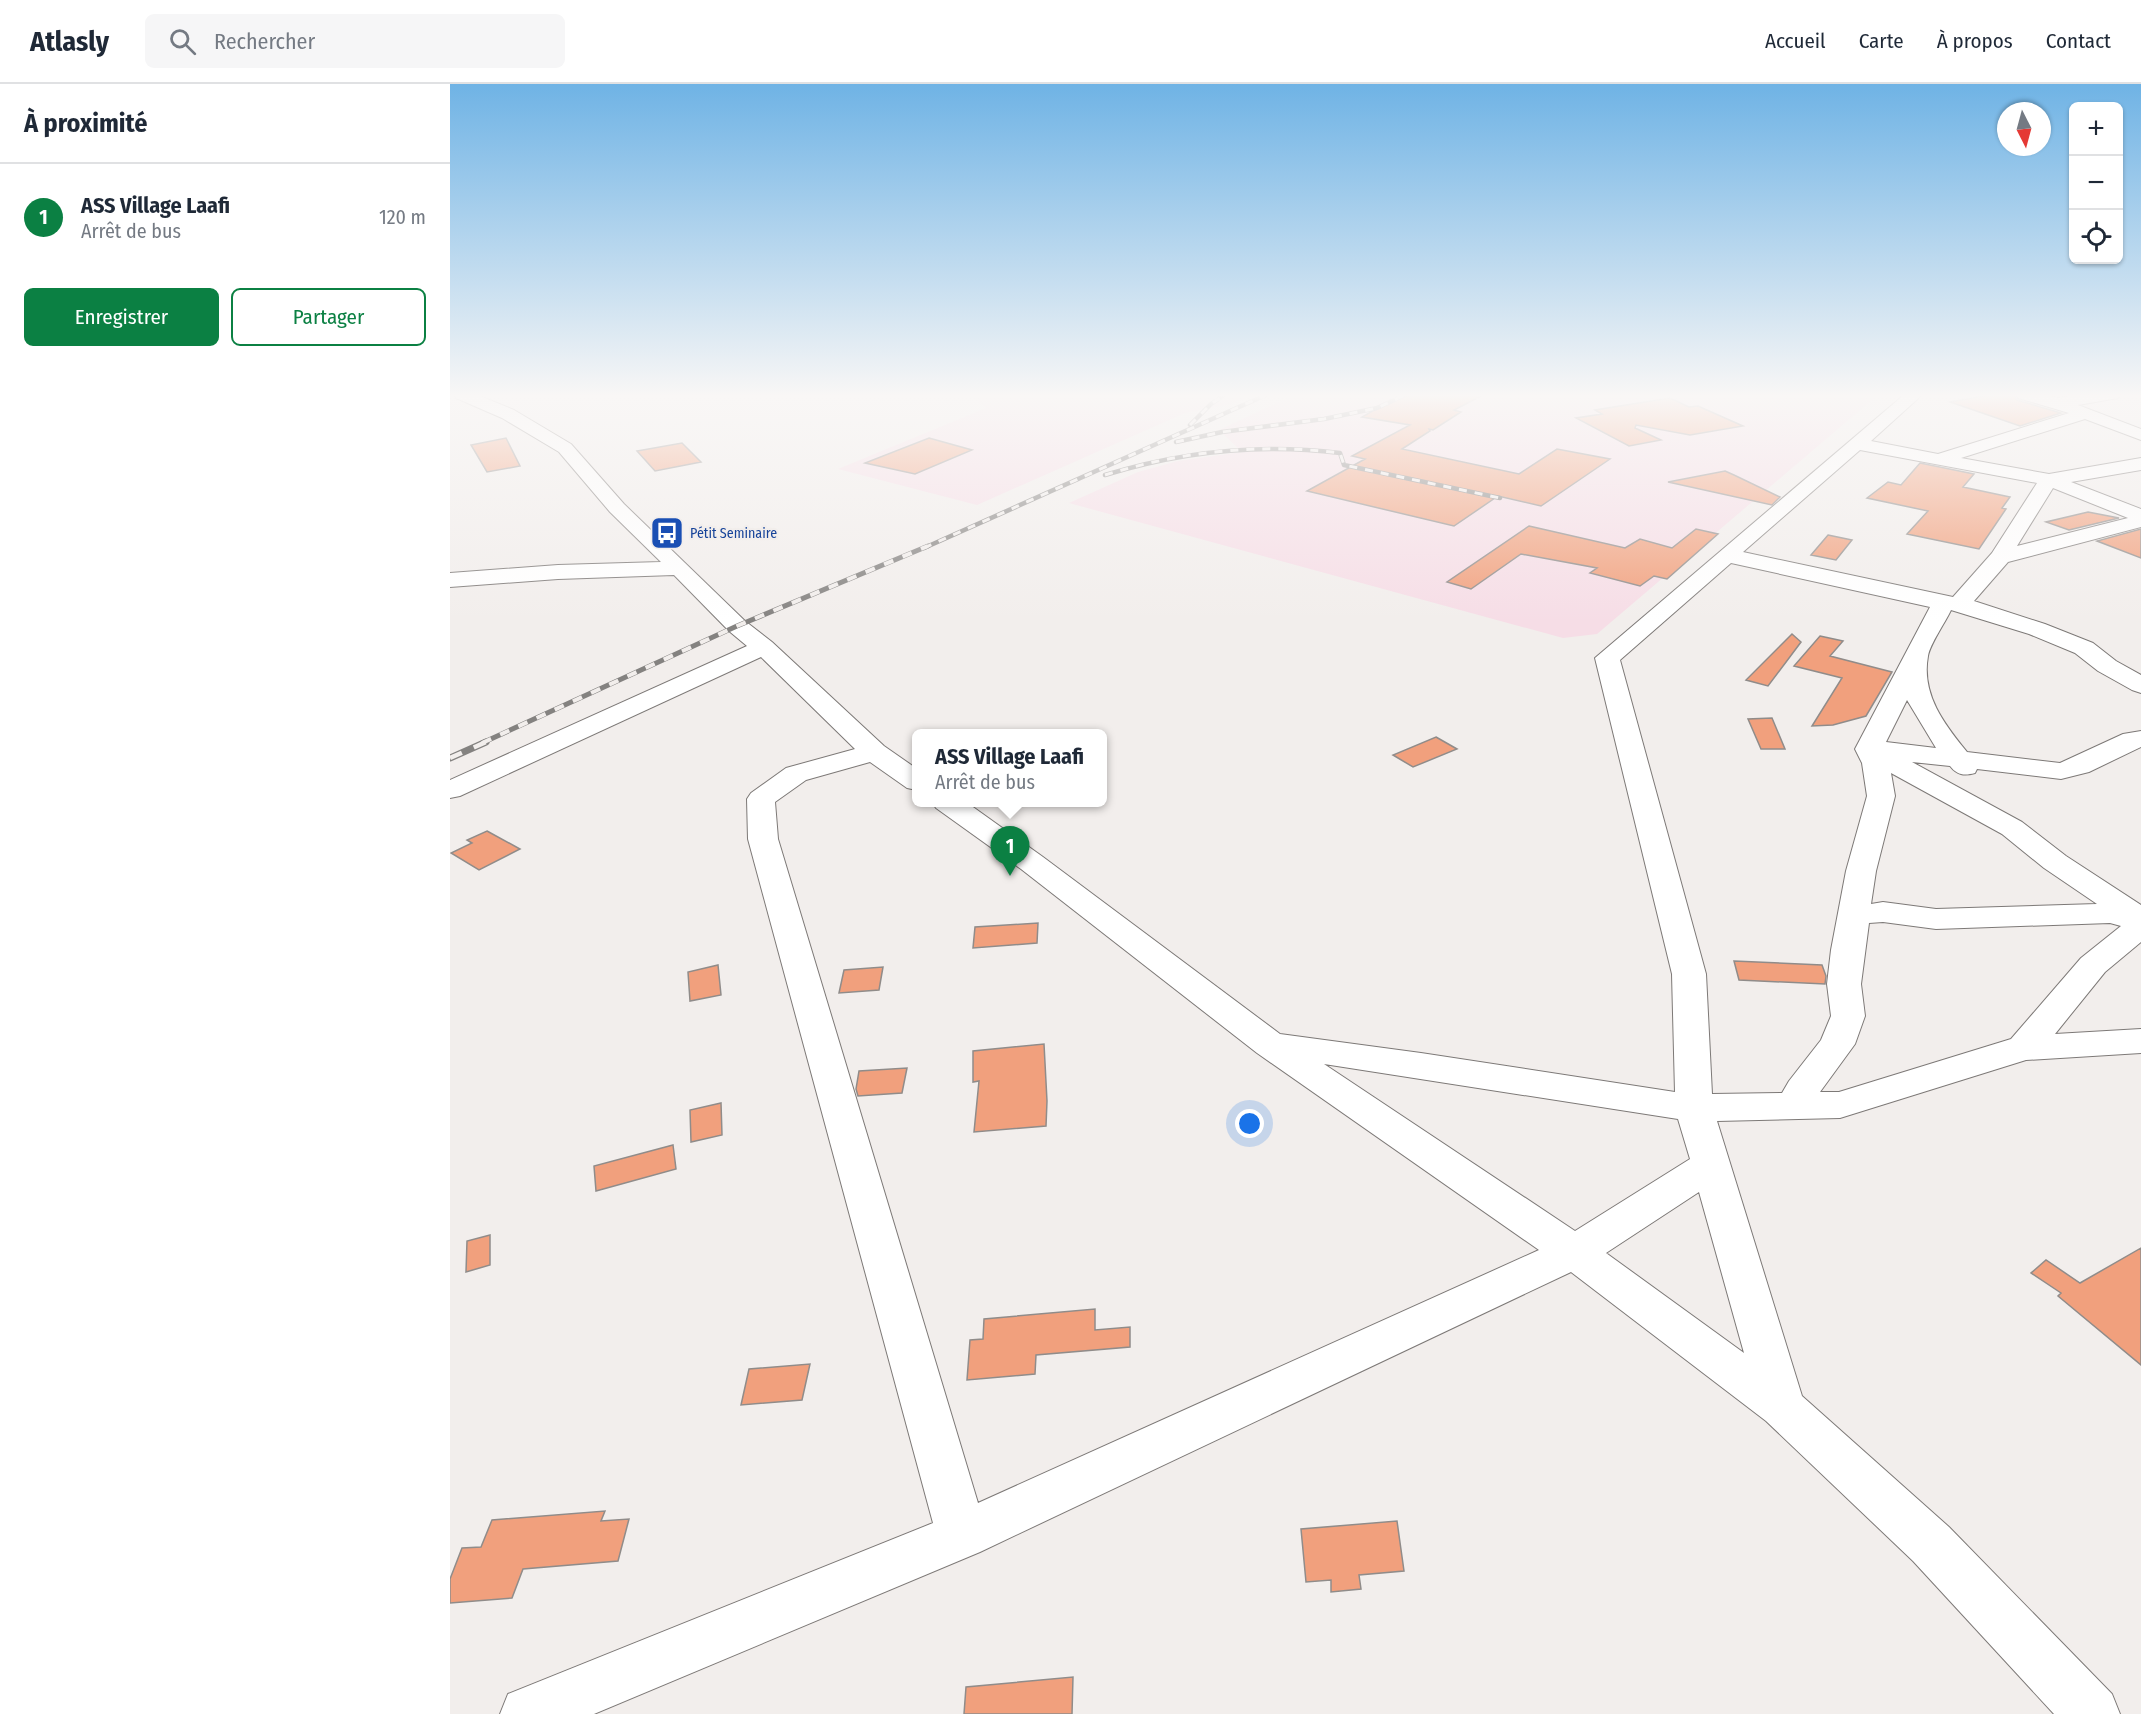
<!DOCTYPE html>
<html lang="fr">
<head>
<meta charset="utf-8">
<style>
  :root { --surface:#fff; --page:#f6f6f7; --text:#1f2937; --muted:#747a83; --line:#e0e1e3; --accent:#0b8043 }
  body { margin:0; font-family:"Fira Sans Condensed",sans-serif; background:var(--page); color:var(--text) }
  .controls { position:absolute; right:18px; top:18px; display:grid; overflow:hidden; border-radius:9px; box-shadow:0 2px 4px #0004 }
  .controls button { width:54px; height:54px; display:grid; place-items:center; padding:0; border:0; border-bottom:2px solid var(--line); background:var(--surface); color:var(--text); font:30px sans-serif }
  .compass { position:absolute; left:1547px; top:18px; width:54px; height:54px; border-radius:50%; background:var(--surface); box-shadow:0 2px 4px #0004; rotate:174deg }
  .you { position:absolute; left:800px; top:1040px; width:21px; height:21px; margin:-15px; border:4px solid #fff; border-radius:50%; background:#1a73e8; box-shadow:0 0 0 9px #1a73e833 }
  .badge { display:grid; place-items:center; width:39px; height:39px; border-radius:50%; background:var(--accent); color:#fff; font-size:20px; font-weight:700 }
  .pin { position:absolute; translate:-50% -50px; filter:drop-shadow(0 2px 3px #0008) }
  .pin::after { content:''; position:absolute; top:32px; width:21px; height:18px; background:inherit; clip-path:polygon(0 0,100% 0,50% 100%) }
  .popup { position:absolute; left:462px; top:645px; width:195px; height:78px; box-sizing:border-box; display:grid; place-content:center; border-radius:9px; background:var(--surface); filter:drop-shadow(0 2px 4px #0005); font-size:20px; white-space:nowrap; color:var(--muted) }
  .popup b { font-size:22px; color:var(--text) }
  .popup::after { content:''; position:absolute; left:50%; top:100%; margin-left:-12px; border:12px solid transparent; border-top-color:var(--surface) }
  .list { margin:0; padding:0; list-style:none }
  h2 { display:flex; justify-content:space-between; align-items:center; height:78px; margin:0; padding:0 24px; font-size:26px }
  h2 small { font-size:20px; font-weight:400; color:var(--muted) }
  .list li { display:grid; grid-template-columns:39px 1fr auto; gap:18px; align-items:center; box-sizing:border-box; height:108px; padding:0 24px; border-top:2px solid var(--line) }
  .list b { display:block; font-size:22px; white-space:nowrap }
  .list p { margin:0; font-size:20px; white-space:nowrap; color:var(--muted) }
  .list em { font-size:20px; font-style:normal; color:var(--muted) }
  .actions { display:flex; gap:12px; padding:18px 24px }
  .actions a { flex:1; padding:14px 0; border:2px solid var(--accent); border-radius:9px; text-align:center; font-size:21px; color:var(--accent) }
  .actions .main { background:var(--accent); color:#fff }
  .icon { flex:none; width:33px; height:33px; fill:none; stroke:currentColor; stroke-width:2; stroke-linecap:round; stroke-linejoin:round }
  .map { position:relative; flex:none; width:1691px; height:1630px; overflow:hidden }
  header { display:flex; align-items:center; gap:36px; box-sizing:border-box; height:84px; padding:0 30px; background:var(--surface); border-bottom:2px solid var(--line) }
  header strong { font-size:28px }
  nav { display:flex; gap:33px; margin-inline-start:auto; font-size:21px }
  .search { width:420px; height:54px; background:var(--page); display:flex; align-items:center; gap:15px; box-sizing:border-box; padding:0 21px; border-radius:9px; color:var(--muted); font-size:22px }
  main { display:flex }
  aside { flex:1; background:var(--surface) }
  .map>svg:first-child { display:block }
</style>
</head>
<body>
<header>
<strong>Atlasly</strong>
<div class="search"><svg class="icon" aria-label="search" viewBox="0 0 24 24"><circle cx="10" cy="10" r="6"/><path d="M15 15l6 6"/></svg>Rechercher</div>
<nav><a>Accueil</a><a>Carte</a><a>À propos</a><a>Contact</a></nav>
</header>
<main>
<aside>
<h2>À proximité<small></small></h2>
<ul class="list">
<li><span class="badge">1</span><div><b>ASS Village Laafi</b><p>Arrêt de bus</p></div><em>120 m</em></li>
</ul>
<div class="actions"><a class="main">Enregistrer</a><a>Partager</a></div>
</aside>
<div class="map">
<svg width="1691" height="1630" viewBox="0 0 1691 1630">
  <rect width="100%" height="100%" fill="#f2eeec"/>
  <!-- industrial -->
  <path fill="#f6dde6" d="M521 310H805L781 320 735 329 527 421 388 385 536 324Z
    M846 310H1429L1147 550 1113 554 619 419 688 388 728 377 792 368 769 346Z"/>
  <!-- building -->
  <path fill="#f1a07d" stroke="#908c8a" stroke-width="1.5" d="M952 310H1035L1004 326 1011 328 983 346 979 345 980 347 952 365 1069 390 1107 365 1160 375 1091 422 1048 412 1004 442 857 407 915 375 902 372 960 341 912 333Z
    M1545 310H1564L1567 316 1611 329 1570 342 1500 318Z
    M1220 314 1239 323 1248 322 1293 342 1240 351 1186 341 1185 344 1211 356 1179 362 1126 334 1152 330 1145 326Z
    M56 354 70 382 37 388 21 361Z
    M479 354 522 366 465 390 415 379Z
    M232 359 251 378 205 387 187 367Z
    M1470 379 1524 390 1513 403 1560 413 1552 424 1556 425 1529 465 1457 450 1478 427 1417 414 1438 398 1451 401Z
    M1275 387 1284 391 1330 413 1322 421 1218 398Z
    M1638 428 1669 434 1619 446 1596 438Z
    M1079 442 1175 464 1190 455 1222 464 1246 445 1268 450 1217 495 1204 492 1190 502 1140 489 1147 484 1071 470 1021 505 997 498Z
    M1691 445V474L1647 457Z
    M1378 451 1402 456 1386 476 1361 471Z
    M1342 550 1351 558 1318 602 1296 596Z
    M1370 552 1393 557 1380 572 1442 588 1416 632 1383 641 1362 642 1392 594 1344 582Z
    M1322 634 1335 665H1311L1298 635Z
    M986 653 1007 665 963 683 943 671Z
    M37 747 70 765 29 786 1 769 22 759 17 756Z
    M588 839 587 859 523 864 525 843Z
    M1284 877 1372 881 1376 892 1375 900 1289 896Z
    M268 881 271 911 240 917 238 888Z
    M433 883 429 906 389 909 394 886Z
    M594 960 597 1017 596 1042 524 1048 529 997 523 998V967Z
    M457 984 452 1009 408 1012 406 1005 409 987Z
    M271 1019 272 1051 241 1058 240 1026Z
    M223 1061 226 1085 146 1107 144 1082Z
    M40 1151V1181L16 1188 17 1157Z
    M1691 1164V1281L1608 1212 1611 1209 1581 1189 1596 1176 1630 1199Z
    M645 1225V1246L680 1243V1263L586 1271 585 1290 517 1296 520 1256 533 1255 534 1235Z
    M360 1280 352 1316 291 1321 299 1285Z
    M155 1427 151 1437 179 1435 168 1477 73 1485 62 1514 0 1519V1495L12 1464 31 1463 42 1436Z
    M947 1437 954 1487 909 1491 911 1505 881 1508V1496L856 1498 851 1445Z
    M623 1593 622 1630H514L516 1603Z"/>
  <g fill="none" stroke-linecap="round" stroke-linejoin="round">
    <!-- minor casing -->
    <g stroke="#7d7977" stroke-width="2">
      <path id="minor" d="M4 310H25L64 326 121 360 174 420 295 537 322 558 434 662 467 685V706L457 704 420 678 356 696 325 718 328 755 528 1419 1089 1166 807 969 571 785 486 724 482 718H516L593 773 830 950 971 969 1225 1008 1222 890 1145 574 1455 310H1473L1421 357 1488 370 1619 329 1568 314 1566 310H1592L1608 314 1634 310H1670L1668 314 1628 321 1691 345V356L1635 335 1511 374 1599 390 1691 374V386L1621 398 1691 425V443L1558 478 1524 517 1595 540 1643 559 1666 577 1691 591V609L1682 606 1648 587 1625 569 1579 550 1501 526C1495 539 1480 560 1478 572 1471 610 1494 640 1517 668L1610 679 1673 650 1691 647V663L1639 688 1611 695 1527 685 1525 689C1514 692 1507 691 1500 682L1462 678 1572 738 1616 772 1691 821V858L1655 888 1605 950 1691 945V969L1576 976 1390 1034 1267 1037 1352 1312 1499 1443 1662 1610 1670 1630H1604L1463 1477 1316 1337 1121 1188 530 1468 144 1630H50L58 1610 483 1439 298 755 297 715 301 709 336 684 405 665 311 573 10 712 0 714V696L297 562 279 547 224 491 108 495 0 503V489L108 481 211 478 160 428 109 368 52 334 6 314ZM1410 366 1587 399 1542 469 1503 513 1293 468ZM1603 404 1678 434 1567 462ZM1281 479 1480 523 1405 665 1412 679 1417 712 1396 787 1381 866 1377 900 1381 932 1371 956 1339 997 1332 1009 1262 1010 1256 890 1170 576ZM1457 616 1486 664 1436 658ZM1441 689 1552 750 1594 784 1647 820 1486 825 1433 818 1421 820 1426 787 1445 712ZM1433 838 1486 845 1660 839 1671 842 1631 874 1561 955 1389 1008H1370L1405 960 1415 932 1411 900 1419 839ZM874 980 1228 1035 1240 1075 1125 1147ZM1249 1108 1294 1269 1156 1169Z"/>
    </g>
    <!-- minor -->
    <use href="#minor" fill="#fff" fill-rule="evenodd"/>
    <!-- rail-far2 casing -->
    <g stroke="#848280" stroke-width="4.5">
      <path id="rail-far2" d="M740 341 761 320 776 310
        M726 358 772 348 874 335 927 324 957 310
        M655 391C733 367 809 359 890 369L894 381 1050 414
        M474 464 818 310"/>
    </g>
    <!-- rail-far1 casing -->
    <g stroke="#848280" stroke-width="5">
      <path id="rail-far1" d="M32 659 287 542 478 462"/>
    </g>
    <!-- rail casing -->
    <g stroke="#848280" stroke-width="7">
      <path id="rail" d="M0 674 36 658"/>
    </g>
    <!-- rail-far2 -->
    <use href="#rail-far2" stroke="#f2eeec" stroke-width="3" stroke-dasharray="8" stroke-linecap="butt"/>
    <!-- rail-far1 -->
    <use href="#rail-far1" stroke="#f2eeec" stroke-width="4" stroke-dasharray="10" stroke-linecap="butt"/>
    <!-- rail -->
    <use href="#rail" stroke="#f2eeec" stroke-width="4.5" stroke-dasharray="13" stroke-linecap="butt"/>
  </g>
  <!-- sky -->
  <linearGradient id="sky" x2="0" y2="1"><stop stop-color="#6fb3e5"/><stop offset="0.58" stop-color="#f9f7f6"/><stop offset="1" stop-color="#f9f7f6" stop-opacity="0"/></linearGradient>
  <rect width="1691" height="538" fill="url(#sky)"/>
  <!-- icons -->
  <defs>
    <g id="bus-square" transform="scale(1.725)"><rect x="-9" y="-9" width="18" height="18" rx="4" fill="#1a4fb4" stroke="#f2eeec"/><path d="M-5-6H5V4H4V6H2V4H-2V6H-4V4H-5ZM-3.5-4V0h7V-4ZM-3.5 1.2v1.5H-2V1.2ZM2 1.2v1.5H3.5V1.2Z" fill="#fff"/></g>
  </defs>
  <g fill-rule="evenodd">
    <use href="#bus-square" x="217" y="449"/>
  </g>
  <g text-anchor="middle" stroke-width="4.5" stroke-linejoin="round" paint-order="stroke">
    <!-- far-transit labels -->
    <g font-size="14" fill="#164399" stroke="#f2eeec" text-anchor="start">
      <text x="240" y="454">Pétit Seminaire</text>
    </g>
  </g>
</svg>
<div class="controls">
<button>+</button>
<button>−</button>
<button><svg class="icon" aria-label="locate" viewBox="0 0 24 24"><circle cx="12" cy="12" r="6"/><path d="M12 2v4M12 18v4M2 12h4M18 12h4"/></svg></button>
</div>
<svg class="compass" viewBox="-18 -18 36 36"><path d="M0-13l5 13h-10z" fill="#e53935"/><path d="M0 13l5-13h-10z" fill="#747a83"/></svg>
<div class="you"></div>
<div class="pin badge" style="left:560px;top:792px">1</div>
<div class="popup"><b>ASS Village Laafi</b>Arrêt de bus</div>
</div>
</main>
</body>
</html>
